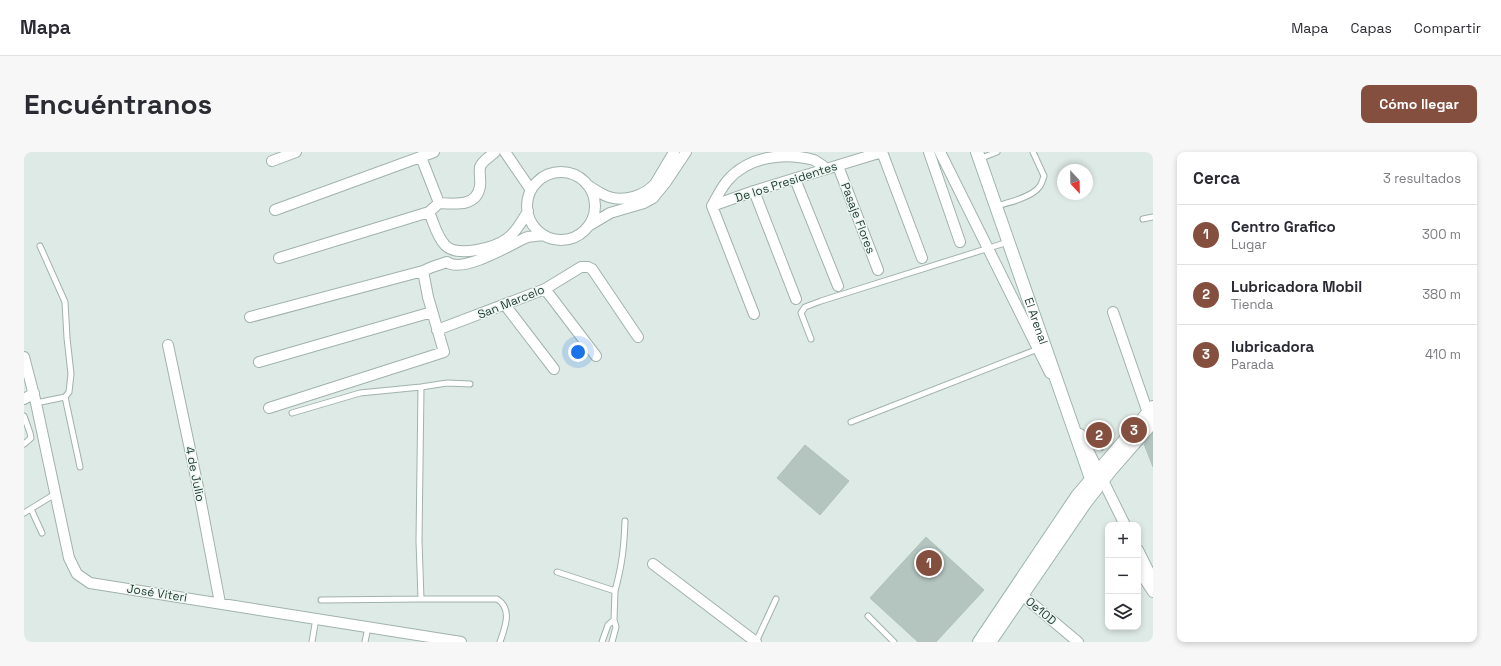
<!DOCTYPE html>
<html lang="es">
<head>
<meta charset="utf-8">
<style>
  :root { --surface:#fff; --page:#f7f7f7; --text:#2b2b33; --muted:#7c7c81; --line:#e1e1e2; --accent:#854f40 }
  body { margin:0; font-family:"Space Grotesk",sans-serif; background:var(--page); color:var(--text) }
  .controls { position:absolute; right:12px; bottom:12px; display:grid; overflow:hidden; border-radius:8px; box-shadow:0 2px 6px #0003 }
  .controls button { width:36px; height:36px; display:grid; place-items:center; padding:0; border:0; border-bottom:1px solid var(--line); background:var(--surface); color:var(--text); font:20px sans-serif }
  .compass { position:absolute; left:1033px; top:12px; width:36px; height:36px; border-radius:50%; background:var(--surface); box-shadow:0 2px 6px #0003; rotate:158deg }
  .you { position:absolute; left:554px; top:200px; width:14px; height:14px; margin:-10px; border:3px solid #fff; border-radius:50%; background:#1a73e8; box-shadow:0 0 0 6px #1a73e833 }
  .badge { display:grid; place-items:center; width:26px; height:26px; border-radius:50%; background:var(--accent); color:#fff; font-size:13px; font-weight:700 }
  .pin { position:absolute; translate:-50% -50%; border:2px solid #fff; box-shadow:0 1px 4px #0006 }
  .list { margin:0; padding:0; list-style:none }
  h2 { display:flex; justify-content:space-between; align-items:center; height:52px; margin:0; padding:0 16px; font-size:17px }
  h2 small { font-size:13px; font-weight:400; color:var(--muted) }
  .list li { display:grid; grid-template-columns:26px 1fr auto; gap:12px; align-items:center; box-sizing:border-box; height:60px; padding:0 16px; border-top:1px solid var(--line) }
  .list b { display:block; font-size:15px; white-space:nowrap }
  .list p { margin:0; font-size:13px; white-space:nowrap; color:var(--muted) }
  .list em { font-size:13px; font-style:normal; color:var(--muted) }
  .icon { flex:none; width:22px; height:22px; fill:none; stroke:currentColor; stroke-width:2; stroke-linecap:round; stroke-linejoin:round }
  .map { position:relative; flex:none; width:1129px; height:490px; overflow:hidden; border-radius:8px }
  header { display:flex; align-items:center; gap:24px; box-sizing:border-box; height:56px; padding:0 20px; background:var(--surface); border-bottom:1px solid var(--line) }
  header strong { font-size:19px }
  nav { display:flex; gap:22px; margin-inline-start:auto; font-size:14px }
  .intro { display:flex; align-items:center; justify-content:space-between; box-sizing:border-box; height:96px; padding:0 24px }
  h1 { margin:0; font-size:28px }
  .button { padding:10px 18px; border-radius:8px; background:var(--accent); color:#fff; font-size:14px; font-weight:700 }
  main { display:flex; gap:24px; padding:0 24px }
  aside { flex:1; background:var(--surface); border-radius:8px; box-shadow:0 2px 6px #0003 }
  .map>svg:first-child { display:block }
</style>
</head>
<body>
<header>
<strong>Mapa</strong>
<nav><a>Mapa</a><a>Capas</a><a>Compartir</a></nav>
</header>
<div class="intro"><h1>Encuéntranos</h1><a class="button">Cómo llegar</a></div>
<main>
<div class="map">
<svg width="1129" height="490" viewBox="0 0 1129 490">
  <rect width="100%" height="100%" fill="#deeae5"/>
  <!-- building -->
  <path fill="#b3c5be" stroke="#b0c3bc" d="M1074 271 1086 291 1078 299 1065 276Z
    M1129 281V315L1120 292Z
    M781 293 825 329 796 363 753 326Z
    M902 385 960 438 912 490H894L846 446Z"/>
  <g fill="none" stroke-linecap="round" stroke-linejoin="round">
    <!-- lane casing -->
    <g stroke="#a1b2ac" stroke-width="7">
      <path id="lane" d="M955 7 973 0
        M972 54C984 51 1009 45 1016 34 1018 31 1019 27 1020 24L1009 0
        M1119 67 1129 65
        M16 94 41 150 43 186 47 222 45 240 41 245
        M787 187 777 161 781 155 797 149 984 90
        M446 232 423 231 397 235 395 389 397 447H473C489 457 481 475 476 490
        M12 251 41 245 56 315
        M268 261 336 241 397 235
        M0 264 6 281 7 286 0 292
        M827 270 1014 197
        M7 357 18 381
        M0 361 31 342
        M533 420 591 439 590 468 592 475 588 490
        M591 439C598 413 600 396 601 369
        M297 448 397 447
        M844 464 870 490
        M288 490 292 466
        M341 490 344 475
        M578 490 584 473 590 468
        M732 490 752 447"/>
    </g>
    <!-- street casing -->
    <g stroke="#a1b2ac" stroke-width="12">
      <path id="street" d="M481 0 507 38
        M858 0 898 106
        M905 0 936 90
        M916 0 1026 221
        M397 5 415 51
        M248 9 272 0
        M814 14 854 118
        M503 54a34 34 0 1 1 68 0a34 34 0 1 1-68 0Z
        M771 27 814 134
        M565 34C571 38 578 43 585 45 601 50 620 44 631 32L650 0
        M730 39 772 147
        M688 54 730 39 858 0
        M688 54C693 45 697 36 704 28 725 4 761 0 790 8 794 10 799 14 803 17
        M688 54 730 162
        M251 58 410 0
        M405 60C410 71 412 83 421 93 433 106 471 96 484 86 493 79 498 69 504 59
        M566 73 586 61 620 51 629 46 642 30 662 0
        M255 106 405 60 415 51C431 52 453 55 456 34 457 28 455 21 456 15 458 9 467 4 471 0
        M521 137 572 204
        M481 153 530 217
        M1089 160 1124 261
        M226 165 399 119 408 115 423 110C438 122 486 93 501 86 506 84 514 84 519 83
        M413 178 521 137 557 115H564L568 117 614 185
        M144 193 175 340 196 451
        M0 205 12 251 45 406 53 422 66 431 437 490
        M235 210 408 160
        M0 247 10 241
        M245 256 420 200 404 145 399 119
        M1056 282 1101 373
        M1114 398 1129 428
        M629 412 732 490
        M1114 417 1129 440
        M998 443 1054 490"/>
    </g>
    <!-- secondary casing -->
    <g stroke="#9db6ad" stroke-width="14">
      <g id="secondary">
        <path id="s1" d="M953 0 1071 338"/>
        <path d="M955 490 1053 344 1129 255"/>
        <path d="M966 490 1062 350 1087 318 1129 270"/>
      </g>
    </g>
    <!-- lane -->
    <use href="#lane" stroke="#fff" stroke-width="5"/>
    <!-- street -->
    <use href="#street" stroke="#fff" stroke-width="10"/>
    <!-- secondary -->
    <use href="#secondary" stroke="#fff" stroke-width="12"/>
  </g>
  <g text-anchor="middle" stroke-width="3" stroke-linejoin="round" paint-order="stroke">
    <!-- street labels -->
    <g font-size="12" fill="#1f3a33" stroke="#eef7f2">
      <text transform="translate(762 30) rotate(-18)" y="4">De los Presidentes</text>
      <text transform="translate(834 66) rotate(69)" y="4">Pasaje Flores</text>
      <text transform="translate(487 150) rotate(-22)" y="4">San Marcelo</text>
      <text dy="4" stroke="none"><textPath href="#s1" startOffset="179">El Arenal</textPath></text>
      <text transform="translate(171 322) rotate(78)" y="4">4 de Julio</text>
      <text transform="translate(133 441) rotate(9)" y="4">José Viteri</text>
      <text transform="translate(1017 459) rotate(40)" y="4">Oe10D</text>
    </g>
  </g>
</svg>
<div class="controls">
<button>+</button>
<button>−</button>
<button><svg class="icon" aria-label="layers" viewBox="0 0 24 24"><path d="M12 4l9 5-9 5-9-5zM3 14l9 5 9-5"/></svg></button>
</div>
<svg class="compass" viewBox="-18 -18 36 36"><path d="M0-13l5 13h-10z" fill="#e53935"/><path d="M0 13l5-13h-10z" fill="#7c7c81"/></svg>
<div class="you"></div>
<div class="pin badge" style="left:905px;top:411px">1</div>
<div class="pin badge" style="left:1075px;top:283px">2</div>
<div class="pin badge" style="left:1110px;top:278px">3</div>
</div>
<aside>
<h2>Cerca<small>3 resultados</small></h2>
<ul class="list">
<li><span class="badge">1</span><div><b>Centro Grafico</b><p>Lugar</p></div><em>300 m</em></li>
<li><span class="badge">2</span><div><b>Lubricadora Mobil</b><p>Tienda</p></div><em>380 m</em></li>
<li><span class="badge">3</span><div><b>lubricadora</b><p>Parada</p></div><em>410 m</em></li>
</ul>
</aside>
</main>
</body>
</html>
